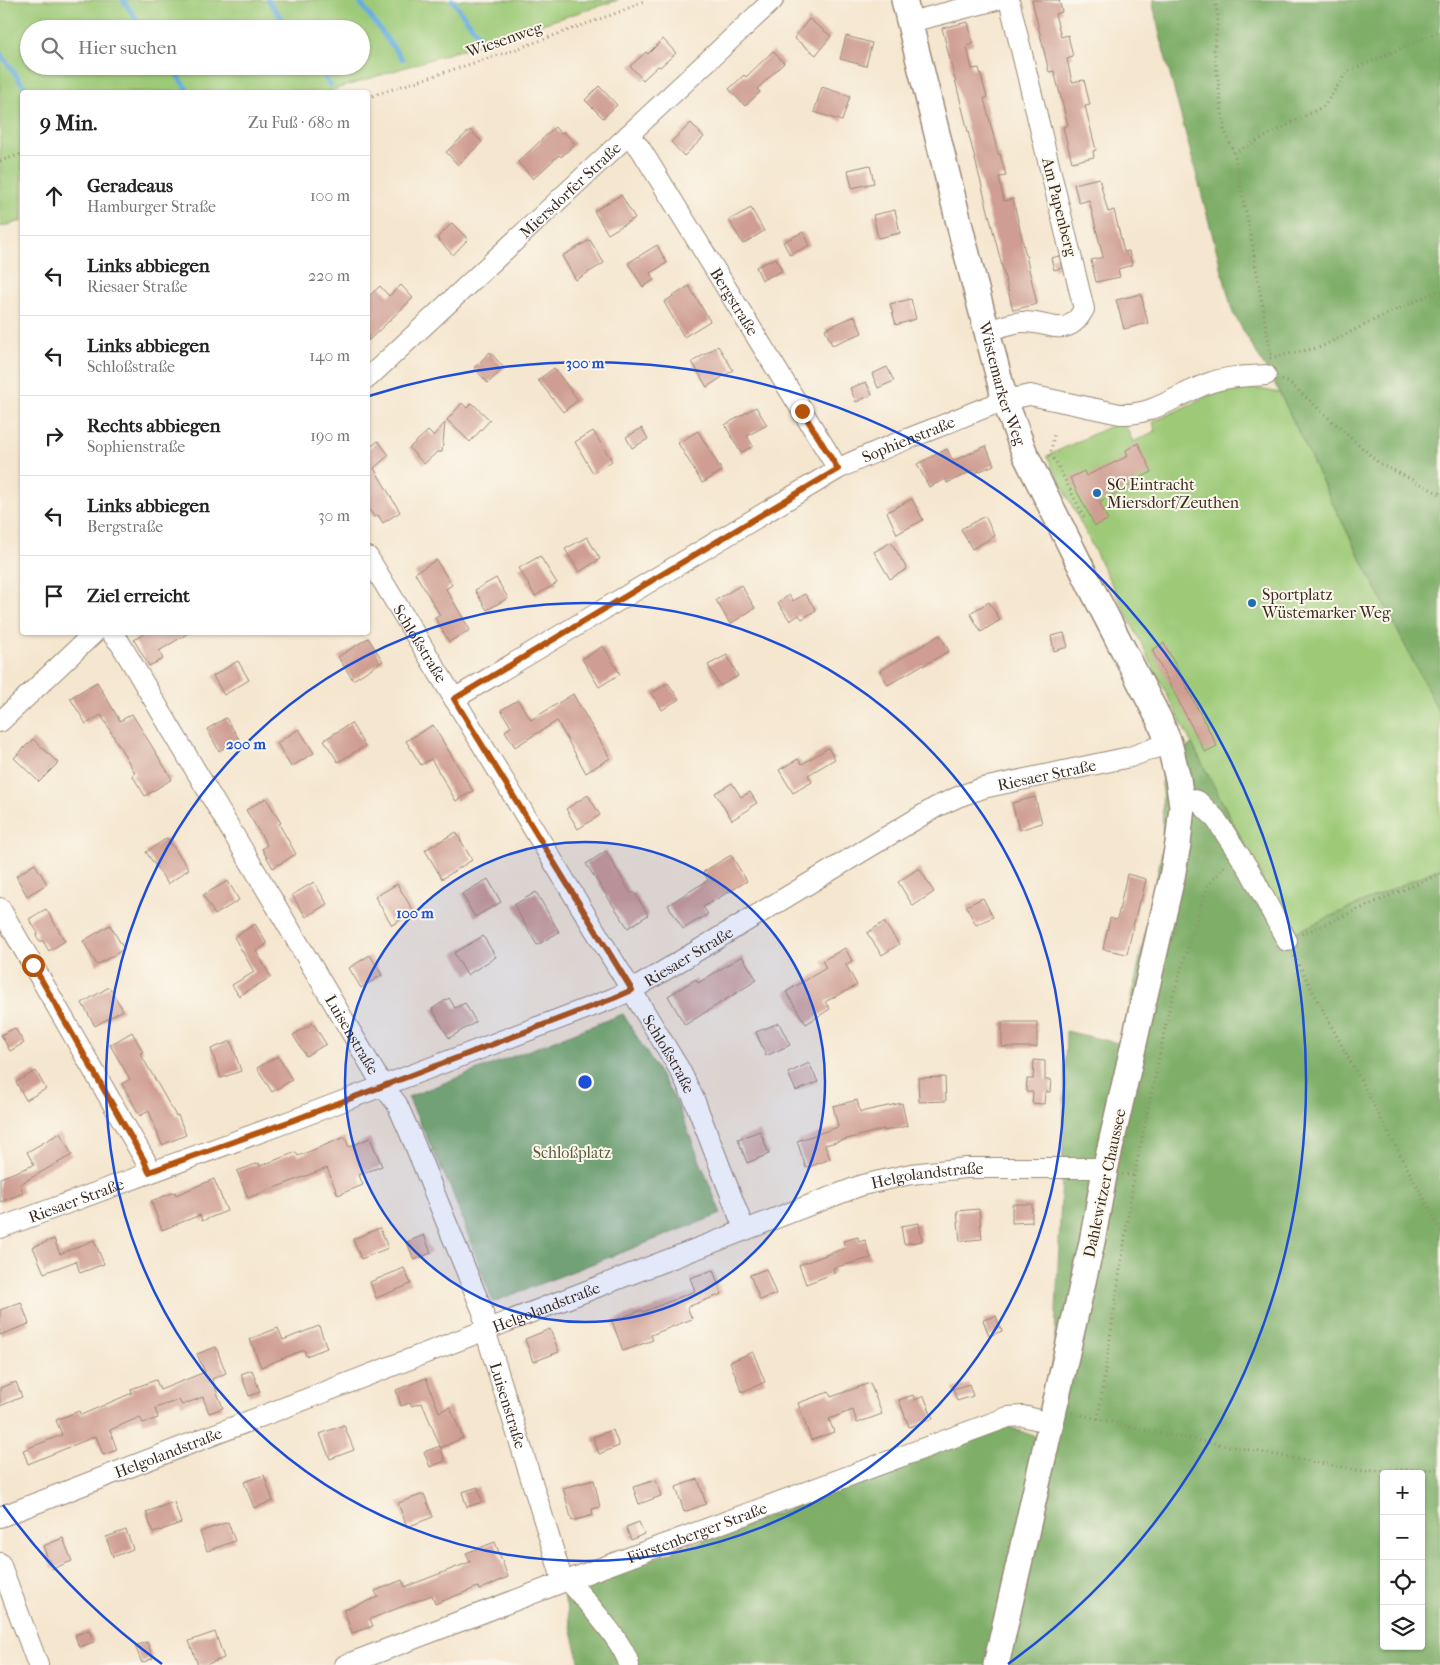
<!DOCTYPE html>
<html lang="de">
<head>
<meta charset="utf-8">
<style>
  :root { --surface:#fff; --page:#f6f6f6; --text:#222; --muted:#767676; --line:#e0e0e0 }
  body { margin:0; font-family:"IM FELL French Canon",serif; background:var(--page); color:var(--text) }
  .controls { position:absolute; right:15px; bottom:15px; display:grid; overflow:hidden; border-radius:5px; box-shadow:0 1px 4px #0004 }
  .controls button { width:45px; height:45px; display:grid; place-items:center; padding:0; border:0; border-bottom:1px solid var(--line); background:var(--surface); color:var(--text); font:25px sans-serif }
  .stop { position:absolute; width:15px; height:15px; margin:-11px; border:4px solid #b45309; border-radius:50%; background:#fff }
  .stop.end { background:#b45309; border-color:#fff; box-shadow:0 1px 5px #0008 }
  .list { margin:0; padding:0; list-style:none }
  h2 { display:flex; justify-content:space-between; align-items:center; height:65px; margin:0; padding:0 20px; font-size:21px }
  h2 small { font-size:16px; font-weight:400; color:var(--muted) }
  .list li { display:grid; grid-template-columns:32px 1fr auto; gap:15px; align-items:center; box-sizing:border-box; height:80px; padding:0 20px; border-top:1px solid var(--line) }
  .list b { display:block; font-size:19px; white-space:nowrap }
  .list p { margin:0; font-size:16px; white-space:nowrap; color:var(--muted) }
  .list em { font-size:16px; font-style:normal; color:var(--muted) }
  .icon { flex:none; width:28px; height:28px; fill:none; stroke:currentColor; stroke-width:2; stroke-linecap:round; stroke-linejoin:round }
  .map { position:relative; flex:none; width:1440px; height:1665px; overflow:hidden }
  .search { position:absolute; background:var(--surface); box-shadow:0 1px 4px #0004; left:20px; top:20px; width:350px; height:55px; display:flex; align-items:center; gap:12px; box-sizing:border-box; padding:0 18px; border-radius:28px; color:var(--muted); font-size:19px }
  .panel { position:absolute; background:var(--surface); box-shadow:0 1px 4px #0004; left:20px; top:90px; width:350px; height:545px; border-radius:5px }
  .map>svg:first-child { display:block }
</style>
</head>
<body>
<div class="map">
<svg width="1440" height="1665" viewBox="0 0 1440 1665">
  <rect width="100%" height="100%" fill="#fbf7ec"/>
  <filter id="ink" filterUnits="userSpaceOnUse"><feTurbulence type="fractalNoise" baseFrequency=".02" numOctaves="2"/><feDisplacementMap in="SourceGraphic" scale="10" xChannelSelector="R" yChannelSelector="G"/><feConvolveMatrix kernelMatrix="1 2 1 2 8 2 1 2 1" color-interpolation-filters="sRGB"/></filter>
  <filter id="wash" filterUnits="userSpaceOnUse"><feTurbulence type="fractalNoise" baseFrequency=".0096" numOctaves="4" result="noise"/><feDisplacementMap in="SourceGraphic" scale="20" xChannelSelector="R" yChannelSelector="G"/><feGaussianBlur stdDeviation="1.12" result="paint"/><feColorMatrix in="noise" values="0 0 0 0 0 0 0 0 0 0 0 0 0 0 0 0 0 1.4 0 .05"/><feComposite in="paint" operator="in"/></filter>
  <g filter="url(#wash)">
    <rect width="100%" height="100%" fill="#f5e6cf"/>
    <!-- green -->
    <path fill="#9eca78" stroke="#6c7a4b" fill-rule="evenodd" d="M0 0H618L327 92H22V221L0 227ZM29 29H361V66H29Z
      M1233 384 1280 393 1330 498 1440 714V868L1291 934 1192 744 1047 456 1123 420 1133 442 1155 431 1153 422Z"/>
    <!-- forest -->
    <path fill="#7eae68" stroke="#5c6c43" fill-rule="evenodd" d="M1152 0H1440V714L1330 498 1280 393 1233 313 1163 48Z
      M1192 744 1291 934 1440 868V1665H580L563 1592 1009 1427 1037 1437 1054 1357 1062 1175 1066 1031 1122 1044 1163 848 1162 764ZM1384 1474H1421V1646H1384Z
      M623 1014 676 1101 721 1214 493 1302 451 1189 408 1097Z"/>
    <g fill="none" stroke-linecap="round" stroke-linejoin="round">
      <!-- stream -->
      <path stroke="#67aede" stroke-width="5" d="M123 0 143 29
        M268 0 289 29
        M358 0 402 59
        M452 0 480 37
        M0 53 28 92
        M170 66 189 92
        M317 66 330 85"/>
    </g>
    <g id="blocks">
      <!-- building -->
      <path fill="#cf9d91" d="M1032 0H1059L1062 12 1055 14 1061 37 1068 35 1073 57 1067 59 1072 82 1084 80 1090 105 1085 106 1096 150 1093 151 1094 157 1072 162 1063 127 1068 125 1054 71 1049 72Z
        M809 19 831 36 816 55 794 38Z
        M968 22 973 44 967 46 972 69 979 68 987 98H984L998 154H1000L1006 176 999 177 1004 201 1013 199 1037 304 1013 310 942 28Z
        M846 36 872 43 866 66 840 59Z
        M663 39 676 53 660 67 658 66 643 80 630 66 646 52 648 54Z
        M773 51 784 63 757 89 760 92 745 106 729 89 744 75 746 77Z
        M599 86 617 105 603 118 585 100Z
        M822 87 850 96 842 121 814 112Z
        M691 123 704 137 684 156 671 142Z
        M555 127 561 134 564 132 575 144 561 157 559 155 533 179 518 162Z
        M470 130 482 142 458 165 446 152Z
        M870 165 874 183 852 188 848 170Z
        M1099 178 1108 212 1114 210 1124 252 1129 251 1132 265 1118 269 1120 277 1096 282 1091 260 1103 257 1089 200 1079 203 1074 184Z
        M621 195 635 218 608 234 594 211Z
        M751 208 764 231 743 244 729 220Z
        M895 210 900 233 878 238 873 215Z
        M452 223 468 239 453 255 437 238Z
        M803 232 810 245 790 255 783 242Z
        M590 240 604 263 576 280 562 256Z
        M657 245 667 263 650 273 654 280 643 287 628 263Z
        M1059 256 1062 268 1054 270 1051 258Z
        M776 258 782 271 762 280 756 267Z
        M401 285 413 298 368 341V297L380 286 389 296Z
        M689 286 710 321 684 337 664 302Z
        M1141 294 1148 323 1124 329 1116 300Z
        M911 299 916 319 896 325 890 304Z
        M855 316 862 333 832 345 825 329Z
        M718 346 733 370 707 387 692 362Z
        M490 352 504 368 488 383 474 368Z
        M887 367 894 381 878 388 872 374Z
        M554 368 578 400 563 412 538 380Z
        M866 382 872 395 856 402 850 388Z
        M462 403 467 408 472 403 490 420 470 442 447 420Z
        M756 407 767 425 747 436 753 446 741 453 725 425Z
        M445 423 442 452H437L424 464 409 448 428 431 433 436Z
        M642 428 648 439 632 448 626 437Z
        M593 431 612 461 593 473 575 442Z
        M698 431 722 471 702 483 678 443Z
        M378 441 389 455 374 468 400 512 383 523 378 515 374 517 368 507V449Z
        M1138 443 1152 472 1134 481 1135 483 1099 502 1108 520 1095 526 1070 478 1084 471 1086 476 1128 456 1126 450Z
        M986 446 994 465 975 473 974 470 947 483 946 479 929 487 917 464 947 449 953 461Z
        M912 499 923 520 897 534 887 512Z
        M985 516 995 536 972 549 961 529Z
        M587 537 600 559 579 572 565 549Z
        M891 542 907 569 890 579 874 552Z
        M540 556 557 583 535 596 519 568Z
        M436 560 452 585 446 589 470 630 449 642 435 618 440 615 415 573Z
        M496 578 508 598 487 610 475 590Z
        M741 585 755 608 730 624 716 600Z
        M805 594 816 610 802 619 799 615 790 621 778 603 789 595 793 601Z
        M989 602 1000 620 981 632 970 613Z
        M147 632H190L159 651 163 659 149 666 134 640Z
        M1064 633 1068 647 1054 651 1051 636Z
        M940 635 949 651 923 666 922 665 888 685 880 671Z
        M368 638 383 661 353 680 338 657Z
        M1164 643 1217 746 1205 752 1152 650Z
        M603 646 620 674 599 687 582 659Z
        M727 655 738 676 720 686 708 665Z
        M238 661 249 680 224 695 213 676Z
        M97 682 120 721 132 714 172 779 145 796 132 775 135 773 101 715 86 724 70 698Z
        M668 683 679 699 662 710 652 693Z
        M573 694 610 758 586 773 557 721 515 747 505 731 511 727 501 710 518 700 531 720Z
        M226 718 239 739 219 751 207 729Z
        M351 723 365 746 338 762 324 740Z
        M433 725 473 791 456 801 431 759 421 765 406 741Z
        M299 729 314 753 291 767 277 743Z
        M33 739 58 763 39 782 14 758Z
        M828 748 835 759 808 775 812 782 793 793 779 770 798 759 802 764Z
        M732 783 741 797 750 792 757 803 750 807 751 808 732 820 715 793Z
        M588 795 600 815 578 829 566 809Z
        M1035 797 1042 823 1019 830 1012 803Z
        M266 798 281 823 279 824 296 854 273 868 262 849 267 845 246 810Z
        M456 832 472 860 442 879 425 850Z
        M167 838 189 869 168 884 146 852Z
        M606 851 631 894 634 892 648 915 628 928 586 864Z
        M731 855 747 881 703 907 708 914 683 929 668 905 708 880 703 872Z
        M35 864 47 884 27 896 16 876Z
        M919 868 934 892 913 906 898 882Z
        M1127 874 1146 879 1141 901H1139L1127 954 1103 949 1110 918 1117 920Z
        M488 879 501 902 475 917 462 894Z
        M228 881 239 900 215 915 203 895Z
        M314 882 327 904 306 917 292 895Z
        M397 884 414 912 392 925 375 897Z
        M536 892 559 932 537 945 514 905Z
        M983 898 993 917 976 925 966 906Z
        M46 909 65 941 49 951 43 941H40L36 936 38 933 29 919Z
        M884 922 899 944 882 955 867 933Z
        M255 924 267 944 256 951 271 977 239 996 232 985 254 972 234 937Z
        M110 925 124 949 97 965 83 941Z
        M483 936 496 957 467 975 454 953Z
        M845 948 852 961 846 965 857 985 825 1002 830 1009 806 1024 786 992 826 968 822 961Z
        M370 955 382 975 361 988 349 968Z
        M742 956 757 980 685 1025 668 996 696 979 698 983Z
        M109 987 123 1010 95 1026 82 1003Z
        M449 998 455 1008 465 1003 476 1022 449 1038 432 1009Z
        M1002 1022H1037V1047H1002Z
        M313 1023 326 1044 306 1056 293 1035Z
        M779 1023 790 1045 766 1056 756 1032Z
        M15 1028 24 1043 10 1051 1 1035Z
        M132 1032 143 1052 140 1053 176 1116 178 1115 186 1135 162 1145 149 1111 140 1116 122 1084 130 1079 110 1045Z
        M231 1041 241 1071 221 1078 211 1049Z
        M278 1056 292 1080 272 1092 257 1068Z
        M1034 1060 1045 1061V1080H1051L1050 1092H1045L1044 1104 1032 1103 1033 1092H1026L1027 1079H1033Z
        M809 1063 818 1082 796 1091 788 1073Z
        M36 1071 46 1089 26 1100 16 1082Z
        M945 1077 946 1101 919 1102 918 1078Z
        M857 1100 860 1112 902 1103 907 1126 884 1131V1129L825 1145 830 1159 806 1168 797 1141 838 1127 833 1106Z
        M760 1131 769 1154 747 1163 738 1139Z
        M60 1133 72 1155 20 1184 23 1193 0 1202V1178L34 1165 27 1152Z
        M345 1137 349 1147 370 1138 382 1166 359 1175 363 1185 338 1195 327 1168 248 1198 237 1171 259 1163 260 1166 296 1152 298 1156Z
        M214 1179 227 1211 202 1221 200 1215 162 1230 151 1201 175 1192 176 1195Z
        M1012 1204H1032V1222L1012 1223Z
        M979 1209 982 1239 960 1241 957 1211Z
        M919 1223 922 1241 904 1244 901 1226Z
        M380 1228 388 1248 361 1259 353 1239Z
        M424 1235 431 1253 414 1260 407 1242Z
        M858 1237 859 1242 865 1240 871 1258 833 1268 835 1273 806 1284 799 1265 845 1248 843 1241Z
        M54 1239 60 1254 94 1240 104 1264 80 1273 76 1261 44 1273 33 1247Z
        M404 1268 411 1284 376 1298 370 1282Z
        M766 1269 776 1294 760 1300 750 1275Z
        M713 1270 722 1294 687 1307 692 1319 651 1335 653 1340 623 1351 612 1321 642 1310 643 1312 695 1291 690 1278Z
        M21 1302 29 1324 0 1335V1310Z
        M996 1316 1002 1331 989 1336 983 1320Z
        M319 1326 327 1348 306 1356 304 1350 261 1367 250 1339 278 1328 283 1340Z
        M550 1329 559 1352 533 1362 525 1339Z
        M216 1347 226 1373 212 1379 223 1408 209 1413 203 1397 182 1405 179 1400 155 1408 158 1418 143 1423 140 1417 110 1430 117 1450 103 1455 96 1436 28 1464 23 1450 62 1435 56 1420 79 1411 81 1415 132 1393 131 1389 156 1380 160 1390 205 1372 197 1354Z
        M753 1352 765 1382 742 1392 730 1362Z
        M252 1370 260 1392 249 1396 241 1374Z
        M426 1378 439 1412 450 1407 463 1438 440 1448V1446L445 1461 430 1467 424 1452 440 1446 422 1403 411 1406 410 1403 401 1406 396 1390Z
        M16 1382 22 1397 0 1406V1388Z
        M870 1383 882 1414 857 1423 853 1410 829 1419 834 1432 811 1440 798 1403 829 1392 831 1397Z
        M969 1384 973 1396 957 1401 953 1389Z
        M913 1395 915 1400 924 1396 933 1419 909 1427 899 1400Z
        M344 1425 354 1450 330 1459 320 1434Z
        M613 1430 619 1446 599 1454 593 1437Z
        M264 1475 273 1501 254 1508 244 1482Z
        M698 1479 706 1504 684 1512 676 1487Z
        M594 1480 600 1507 592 1509 593 1515 572 1521 563 1488Z
        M656 1480 661 1496 639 1504 633 1487Z
        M478 1487 482 1502 467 1507 462 1492Z
        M424 1494 433 1517 407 1527 398 1503Z
        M174 1502 181 1523 153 1533 146 1512Z
        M228 1522 235 1541 207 1551 200 1532Z
        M639 1522 644 1534 631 1540 626 1527Z
        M126 1530 133 1549 113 1557 106 1537Z
        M63 1538 72 1561 52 1569 43 1546Z
        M495 1542 508 1577 479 1590 478 1587 435 1604 432 1595 370 1619 373 1626 352 1633 344 1610 378 1597 375 1591 402 1580 405 1587 470 1562 466 1553Z
        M89 1630 94 1642 79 1647 75 1635Z
        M215 1632 224 1658 205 1665H198L189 1641Z
        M147 1642 153 1658 142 1663 135 1646Z"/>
    </g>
  </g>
  <g filter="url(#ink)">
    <use href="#blocks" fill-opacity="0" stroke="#988876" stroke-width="1"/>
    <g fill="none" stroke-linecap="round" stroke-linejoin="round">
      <!-- minor casing -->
      <g stroke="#988876" stroke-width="22">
        <g id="minor">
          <path d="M910 22 996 0"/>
          <path id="s1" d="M628 135 640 148 838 469"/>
          <path d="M987 331C998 328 1010 323 1022 322 1050 321 1067 341 1084 309L1009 0"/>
          <path id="s2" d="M368 378 773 0"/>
          <path id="s3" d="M368 557 680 1070 694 1099 744 1229"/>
          <path id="s4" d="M110 632 120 643 383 1086 397 1104 412 1138 483 1312 485 1330 563 1582"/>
          <path id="s5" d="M454 699 838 469C872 452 908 439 943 425 972 413 1000 400 1030 395L1120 414C1154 416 1181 392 1212 382 1229 376 1248 376 1266 375"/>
          <path d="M0 722 95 632"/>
          <path d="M1181 796 1198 801 1215 818 1250 871 1287 941"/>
          <path d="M0 908 145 1160 149 1172"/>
          <path id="s6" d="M0 1228 293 1120 614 998 632 990 936 807 960 796 983 788 1130 757 1169 743"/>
          <path id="s7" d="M0 1517 862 1185 911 1174 966 1168H1094L1105 1170"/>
          <path d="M0 1563 38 1665"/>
          <path d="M568 1580C584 1599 624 1642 629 1665"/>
          <path id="s8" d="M345 1665 563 1582 1008 1417 1023 1416 1051 1423"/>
        </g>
      </g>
      <!-- major casing -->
      <g stroke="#988876" stroke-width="28">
        <g id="major">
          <path id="s9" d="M904 0 964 243 1005 401 1025 454 1092 589 1159 719 1169 743 1178 779 1182 806 1178 844 1172 877 1105 1170 1092 1242 996 1665"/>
        </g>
      </g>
      <!-- path -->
      <path stroke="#988876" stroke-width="3" stroke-dasharray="1 4" stroke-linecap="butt" d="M1215 0 1218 17 1214 49 1224 129 1234 153 1251 237 1271 357
        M368 97 511 51 622 11 646 0
        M1234 153 1324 106 1347 72 1440 31
        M0 161 22 154
        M1270 358 1321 347 1374 320 1440 290
        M1282 380 1290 383 1379 463 1440 494
        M1049 456 1055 460 1085 519
        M1050 456 1054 435
        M1302 934 1440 874
        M1294 956 1440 1229
        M1122 1174 1134 1176
        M1072 1413 1158 1433 1363 1471 1440 1469
        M1098 1419 1134 1176 1170 1005 1207 886 1226 864"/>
      <!-- minor -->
      <use href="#minor" stroke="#fff" stroke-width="20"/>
      <!-- major -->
      <use href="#major" stroke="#fff" stroke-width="25"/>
    </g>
  </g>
  <g fill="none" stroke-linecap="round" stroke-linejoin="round" filter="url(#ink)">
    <!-- route -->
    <path stroke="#b45309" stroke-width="6" d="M33 965 144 1160 149 1172 294 1120 614 998 632 990 454 699 838 469 802 411"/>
  </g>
  <!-- distance rings -->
  <circle cx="585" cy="1082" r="240" fill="#1d4ed8" fill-opacity=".12"/>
  <g fill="none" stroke="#1d4ed8" stroke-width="2.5">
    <circle cx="585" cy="1082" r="240"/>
    <circle cx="585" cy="1082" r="479"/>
    <path d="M162 1664A719 719 0 0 1 3 1505M369 396A719 719 0 0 1 1008 1664"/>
  </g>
  <!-- markers -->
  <g fill="#1f6fb2" stroke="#fbf7ec" stroke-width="2">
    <circle cx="1097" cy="493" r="5"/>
    <circle cx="1252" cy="603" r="5"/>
  </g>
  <g text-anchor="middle" stroke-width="4" stroke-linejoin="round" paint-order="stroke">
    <!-- street labels -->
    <g font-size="16" fill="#3b2a1e" stroke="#fbf7ec">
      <text transform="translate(504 39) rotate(-19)" y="6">Wiesenweg</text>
      <text dy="6" stroke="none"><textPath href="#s2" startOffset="276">Miersdorfer Straße</textPath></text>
      <text transform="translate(1060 207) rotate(76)" y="6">Am Papenberg</text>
      <text dy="6" stroke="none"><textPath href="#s1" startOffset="198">Bergstraße</textPath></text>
      <text dy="6" stroke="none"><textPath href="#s9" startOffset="396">Wüstemarker Weg</textPath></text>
      <text dy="6" stroke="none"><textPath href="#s5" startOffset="524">Sophienstraße</textPath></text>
      <text dy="6" stroke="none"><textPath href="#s3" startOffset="101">Schloßstraße</textPath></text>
      <text dy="6" stroke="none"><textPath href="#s6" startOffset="1146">Riesaer Straße</textPath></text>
      <text dy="6" stroke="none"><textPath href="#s6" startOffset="741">Riesaer Straße</textPath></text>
      <text dy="6" stroke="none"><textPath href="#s4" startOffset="470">Luisenstraße</textPath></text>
      <text dy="6" stroke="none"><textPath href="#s3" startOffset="581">Schloßstraße</textPath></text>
      <text dy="6" stroke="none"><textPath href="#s7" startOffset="990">Helgolandstraße</textPath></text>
      <text transform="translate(1104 1183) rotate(-78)" y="6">Dahlewitzer Chaussee</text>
      <text dy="6" stroke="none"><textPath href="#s6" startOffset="81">Riesaer Straße</textPath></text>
      <text dy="6" stroke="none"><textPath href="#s7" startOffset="585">Helgolandstraße</textPath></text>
      <text dy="6" stroke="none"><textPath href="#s4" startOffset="875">Luisenstraße</textPath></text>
      <text dy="6" stroke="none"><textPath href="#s7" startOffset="180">Helgolandstraße</textPath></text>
      <text dy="6" stroke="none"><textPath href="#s8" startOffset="376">Fürstenberger Straße</textPath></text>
    </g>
    <!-- poi labels -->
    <g font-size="16" fill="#3b2a1e" stroke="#fbf7ec" text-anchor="start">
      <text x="1107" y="490">SC Eintracht<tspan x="1107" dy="18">Miersdorf/Zeuthen</tspan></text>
      <text x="1262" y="600">Sportplatz<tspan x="1262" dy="18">Wüstemarker Weg</tspan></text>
    </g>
    <!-- park labels -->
    <g font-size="16" fill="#595a39" stroke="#fbf7ec">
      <text x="572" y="1158">Schloßplatz</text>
    </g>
  </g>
  <circle cx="585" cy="1082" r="8" fill="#1d4ed8" stroke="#fbf7ec" stroke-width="2.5"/>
  <g font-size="15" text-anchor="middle" font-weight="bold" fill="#1d4ed8" stroke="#fbf7ec" stroke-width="4" stroke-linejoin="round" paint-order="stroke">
    <text x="585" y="368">300 m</text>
    <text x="246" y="749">200 m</text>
    <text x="415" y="918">100 m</text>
  </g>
</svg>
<div class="controls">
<button>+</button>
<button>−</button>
<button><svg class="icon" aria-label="locate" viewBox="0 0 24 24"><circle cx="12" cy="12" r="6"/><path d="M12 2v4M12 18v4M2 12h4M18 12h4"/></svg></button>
<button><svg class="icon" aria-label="layers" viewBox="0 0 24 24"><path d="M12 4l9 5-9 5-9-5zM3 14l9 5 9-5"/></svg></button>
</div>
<div class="stop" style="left:33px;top:965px"></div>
<div class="stop end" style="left:802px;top:411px"></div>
<div class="search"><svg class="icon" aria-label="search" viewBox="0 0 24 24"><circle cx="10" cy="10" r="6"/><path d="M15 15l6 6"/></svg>Hier suchen</div>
<section class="panel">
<h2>9 Min.<small>Zu Fuß · 680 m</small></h2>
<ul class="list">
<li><svg class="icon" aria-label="ahead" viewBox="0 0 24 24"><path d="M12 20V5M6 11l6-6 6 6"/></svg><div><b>Geradeaus</b><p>Hamburger Straße</p></div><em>100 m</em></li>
<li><svg class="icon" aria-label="left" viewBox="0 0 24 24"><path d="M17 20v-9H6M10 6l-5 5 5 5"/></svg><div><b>Links abbiegen</b><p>Riesaer Straße</p></div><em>220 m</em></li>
<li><svg class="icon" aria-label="left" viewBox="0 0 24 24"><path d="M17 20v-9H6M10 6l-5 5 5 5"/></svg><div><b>Links abbiegen</b><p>Schloßstraße</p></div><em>140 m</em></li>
<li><svg class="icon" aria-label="right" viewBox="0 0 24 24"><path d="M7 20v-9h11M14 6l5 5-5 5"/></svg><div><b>Rechts abbiegen</b><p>Sophienstraße</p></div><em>190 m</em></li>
<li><svg class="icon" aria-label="left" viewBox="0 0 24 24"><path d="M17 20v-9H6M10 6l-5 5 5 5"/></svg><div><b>Links abbiegen</b><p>Bergstraße</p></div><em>30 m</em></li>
<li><svg class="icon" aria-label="arrive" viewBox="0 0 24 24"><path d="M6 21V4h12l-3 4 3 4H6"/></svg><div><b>Ziel erreicht</b></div></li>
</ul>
</section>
</div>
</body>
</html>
